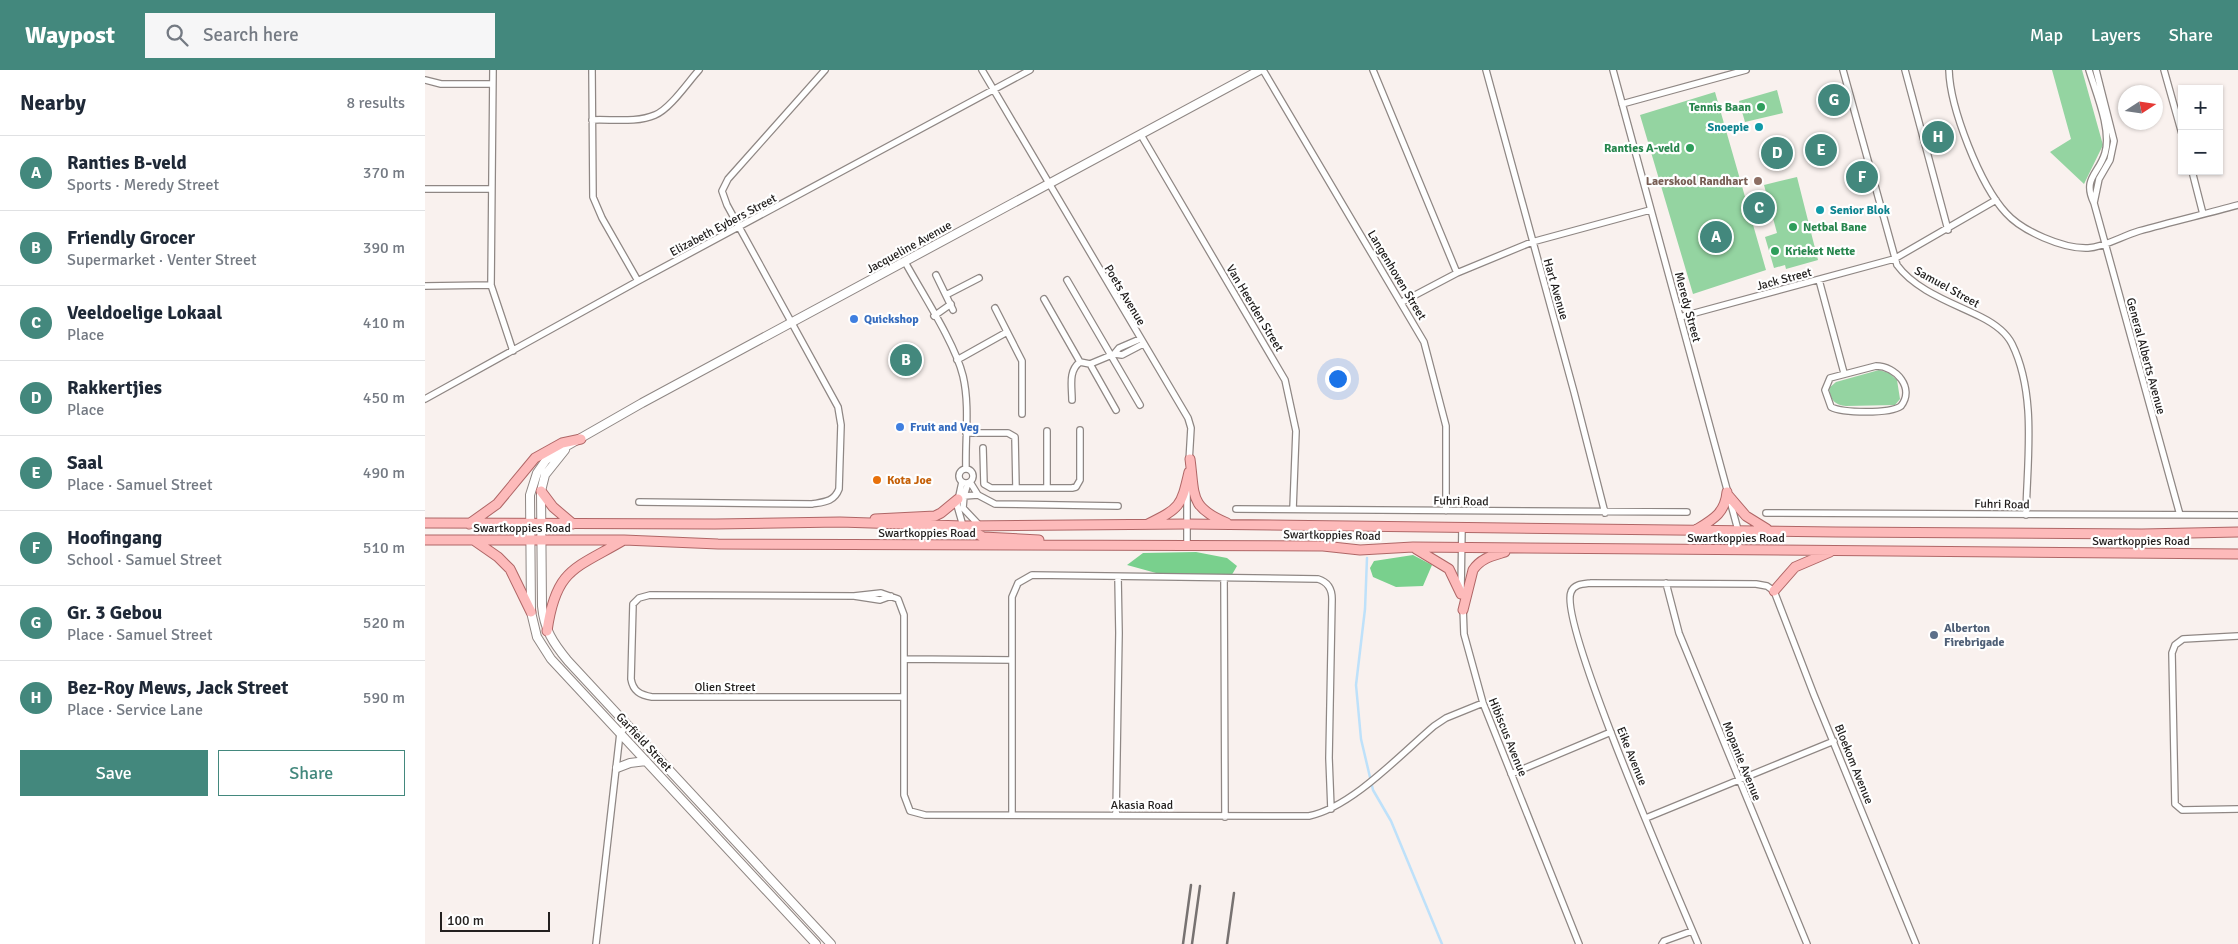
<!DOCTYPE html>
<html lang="en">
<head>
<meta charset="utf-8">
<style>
  :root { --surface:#fff; --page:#f6f6f7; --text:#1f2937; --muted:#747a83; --line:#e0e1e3; --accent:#43887d }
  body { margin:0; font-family:Signika,sans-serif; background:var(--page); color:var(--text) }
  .controls { position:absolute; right:15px; top:15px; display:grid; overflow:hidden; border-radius:0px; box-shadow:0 1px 4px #0004 }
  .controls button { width:45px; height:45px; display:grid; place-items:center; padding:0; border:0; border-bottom:1px solid var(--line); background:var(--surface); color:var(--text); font:25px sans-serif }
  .compass { position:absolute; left:1693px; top:15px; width:45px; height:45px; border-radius:50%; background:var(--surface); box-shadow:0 1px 4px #0004; rotate:78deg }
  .scale { position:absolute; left:15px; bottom:12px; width:110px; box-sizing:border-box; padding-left:5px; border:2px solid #23201f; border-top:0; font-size:14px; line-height:18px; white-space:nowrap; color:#23201f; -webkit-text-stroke:4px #fff; paint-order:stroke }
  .you { position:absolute; left:912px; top:308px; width:18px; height:18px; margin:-12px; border:4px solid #fff; border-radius:50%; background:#1a73e8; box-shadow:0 0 0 8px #1a73e833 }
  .badge { display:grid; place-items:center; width:32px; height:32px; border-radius:50%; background:var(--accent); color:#fff; font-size:16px; font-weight:700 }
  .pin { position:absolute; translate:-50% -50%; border:2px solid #fff; box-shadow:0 1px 5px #0006 }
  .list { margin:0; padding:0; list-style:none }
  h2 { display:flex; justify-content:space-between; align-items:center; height:65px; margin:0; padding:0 20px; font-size:21px }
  h2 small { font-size:16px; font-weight:400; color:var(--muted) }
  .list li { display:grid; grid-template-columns:32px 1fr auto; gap:15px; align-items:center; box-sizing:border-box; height:75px; padding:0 20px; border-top:1px solid var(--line) }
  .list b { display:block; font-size:19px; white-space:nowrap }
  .list p { margin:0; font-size:16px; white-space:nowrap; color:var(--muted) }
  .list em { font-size:16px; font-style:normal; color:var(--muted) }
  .actions { display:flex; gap:10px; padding:15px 20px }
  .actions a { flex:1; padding:11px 0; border:1px solid var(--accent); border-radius:0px; text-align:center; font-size:18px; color:var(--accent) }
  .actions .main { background:var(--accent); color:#fff }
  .icon { flex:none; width:28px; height:28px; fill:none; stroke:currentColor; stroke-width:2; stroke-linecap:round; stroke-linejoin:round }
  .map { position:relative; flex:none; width:1813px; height:874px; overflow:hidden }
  header { display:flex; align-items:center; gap:30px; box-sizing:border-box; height:70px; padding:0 25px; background:var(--accent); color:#fff }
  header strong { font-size:24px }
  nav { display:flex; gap:28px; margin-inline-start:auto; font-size:18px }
  .search { width:350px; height:45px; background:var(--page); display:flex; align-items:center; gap:12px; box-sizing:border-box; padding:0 18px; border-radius:0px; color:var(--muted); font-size:19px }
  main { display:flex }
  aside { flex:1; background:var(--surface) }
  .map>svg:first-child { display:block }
</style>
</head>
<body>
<header>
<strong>Waypost</strong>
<div class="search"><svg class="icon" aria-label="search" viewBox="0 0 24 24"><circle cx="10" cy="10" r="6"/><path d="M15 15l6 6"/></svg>Search here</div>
<nav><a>Map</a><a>Layers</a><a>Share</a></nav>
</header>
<main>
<aside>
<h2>Nearby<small>8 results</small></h2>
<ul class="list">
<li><span class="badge">A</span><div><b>Ranties B-veld</b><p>Sports · Meredy Street</p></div><em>370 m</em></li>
<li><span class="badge">B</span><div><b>Friendly Grocer</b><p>Supermarket · Venter Street</p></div><em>390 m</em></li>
<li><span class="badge">C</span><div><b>Veeldoelige Lokaal</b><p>Place</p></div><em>410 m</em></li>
<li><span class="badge">D</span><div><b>Rakkertjies</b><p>Place</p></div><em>450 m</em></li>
<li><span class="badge">E</span><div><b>Saal</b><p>Place · Samuel Street</p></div><em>490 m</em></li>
<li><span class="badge">F</span><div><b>Hoofingang</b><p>School · Samuel Street</p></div><em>510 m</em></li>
<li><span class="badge">G</span><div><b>Gr. 3 Gebou</b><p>Place · Samuel Street</p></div><em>520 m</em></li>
<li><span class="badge">H</span><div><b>Bez-Roy Mews, Jack Street</b><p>Place · Service Lane</p></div><em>590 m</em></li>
</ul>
<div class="actions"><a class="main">Save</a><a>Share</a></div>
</aside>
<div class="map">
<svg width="1813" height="874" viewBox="0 0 1813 874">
  <rect width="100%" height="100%" fill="#f9f1ee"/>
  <!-- green -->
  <path fill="#94d4a1" d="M1627 0H1657L1678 75 1659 114 1625 82 1646 69Z
    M1352 20 1358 43 1320 52 1314 31Z
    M1290 22 1341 200 1268 224 1215 45Z
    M1372 107 1393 190 1361 199 1360 195 1349 198 1340 167 1352 163 1339 115Z
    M1454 300 1464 303 1472 310 1475 329 1470 335 1421 336C1410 335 1405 330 1404 318L1411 312Z"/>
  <!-- forest -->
  <path fill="#79d08d" d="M771 482 802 488 812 496 805 508 742 506 702 495 718 483Z
    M988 485 1007 495 998 516 971 517 948 507 945 498 949 491Z"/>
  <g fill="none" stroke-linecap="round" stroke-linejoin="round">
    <!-- stream -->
    <path stroke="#bee1fa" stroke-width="2.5" d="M942 488 940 539 931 615 936 669 948 720 966 751 1017 874"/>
    <!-- street casing -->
    <g stroke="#8f8784" stroke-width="8">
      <path id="street" d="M68 0 66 215 88 281
        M167 0 168 127 177 148 213 211
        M557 0 763 348 766 358 764 392
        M838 0 999 272 1021 356V441
        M948 0 1032 203
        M1061 0 1149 322 1180 443
        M1188 0 1313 460 1314 481
        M1418 0 1472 195C1491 221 1528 233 1556 247 1568 253 1581 262 1587 274 1612 325 1602 390 1601 445
        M1480 0 1523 160
        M1524 0C1525 38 1555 115 1581 143 1597 161 1638 179 1663 178 1680 177 1697 166 1714 161 1746 152 1780 144 1813 135
        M1664 0C1671 23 1687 60 1680 83 1674 104 1657 108 1669 133L1674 109 1685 90 1689 71 1671 0
        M1739 0 1757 64
        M0 10 16 14H67
        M1197 34 1321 0
        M167 50C186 49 212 53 230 45 245 39 263 12 274 0
        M716 65 860 310 871 361 868 439
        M1767 101 1778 144
        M0 119H66
        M1669 133 1755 445
        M480 192C497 223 530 273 538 306 545 336 540 369 541 399
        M511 205 528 240
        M642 210 715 335
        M1394 210 1419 303
        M0 216 66 215
        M521 225 554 208
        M619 229 655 292 665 294 689 284 697 285 718 274
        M977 232 1032 203 1107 172 1225 140
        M570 238 597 291V344
        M509 246 526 234
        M1255 247 1469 189 1571 130
        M689 284 694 278 715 269
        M532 290 582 262
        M665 294 691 340
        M1451 296C1471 296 1490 318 1476 336 1465 344 1417 343 1406 337L1400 320 1405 308Z
        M0 329 213 211 605 0
        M647 330C647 316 643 301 655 292
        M541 363H583L590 367 591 418H647L651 417 655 410V360
        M558 378 559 414 566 418H591
        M534 406a7 7 0 1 1 14 0a7 7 0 1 1-14 0Z
        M537 412 532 435 538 456
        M545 412 553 425 570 434 693 436
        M543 413 539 426 538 438 555 456
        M622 418V361
        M539 426 553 425
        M214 432 387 434C399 432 409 432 414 419L416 355 413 337 302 135 297 121 303 109 400 0
        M811 439 1262 442
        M1341 443 1813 445
        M762 477V419
        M799 509 800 747
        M1241 513 1254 563 1382 874
        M1036 521 1037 457
        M429 526 455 530 466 526
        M1038 537 1039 564 1058 633 1154 874
        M1813 566 1758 569 1750 575 1747 583 1750 734 1757 740 1813 739
        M480 589 587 590
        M478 627H227C215 625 208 621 206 609L208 534 214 528 225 525 429 526 456 523 473 529 479 545V725L485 741 500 745 884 746C927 737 976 684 1009 656L1021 648 1058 633
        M1086 704 1186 662
        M587 745V527L593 513 607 505 893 509C903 512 907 519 907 529L904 688 906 739
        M691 745 694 563 693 507
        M1221 748 1409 671
        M171 874 195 663 203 655
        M1237 874 1239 871 1267 861
        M1273 874C1253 826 1133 553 1146 522 1149 514 1158 514 1166 513L1331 514 1342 516 1349 521 1389 625 1491 874"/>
    </g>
    <!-- secondary casing -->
    <g stroke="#8f8784" stroke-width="10">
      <path id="secondary" d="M140 380 120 405 116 421 117 536C119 559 128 573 143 591L406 874
        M192 698 205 693 221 691
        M391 874 126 589 112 567 106 542 105 425 112 403 121 390 133 381 217 333 835 0"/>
    </g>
    <!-- primary casing -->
    <g stroke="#af6666" stroke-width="11">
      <path id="primary" d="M765 389C770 426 764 437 802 453
        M116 421 128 437 148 454
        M1303 425 1321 446 1342 459
        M450 449 510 446 516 443 533 429
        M0 453 290 454 415 452 538 456 762 454 1411 462 1717 464 1813 462
        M44 454 72 434 110 388 137 373 156 369
        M723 454C755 438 756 437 764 402
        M540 457 558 467 614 470
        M1269 461C1287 450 1300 444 1302 422
        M0 470H199L293 474 898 476 935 480 988 477 1813 484
        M50 471 73 487 85 499 106 542
        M991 479 1024 499 1036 524
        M1349 521 1370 497 1405 482
        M1038 540 1048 500C1056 488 1067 486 1080 482
        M122 561C131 498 150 499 199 470"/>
    </g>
    <!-- street -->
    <use href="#street" stroke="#fff" stroke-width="5.5"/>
    <!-- secondary -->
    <use href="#secondary" stroke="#fff" stroke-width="8"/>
    <!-- primary -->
    <use href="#primary" stroke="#fdbaba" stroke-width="9"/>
    <!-- rail -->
    <path stroke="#777271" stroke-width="2.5" d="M758 874 766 815
      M767 874 775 816
      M802 874 809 823"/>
  </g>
  <!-- markers -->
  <g fill="#2e9e5b" stroke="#fff" stroke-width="2">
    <circle cx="1336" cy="37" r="5"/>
    <circle cx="1265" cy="78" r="5"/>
    <circle cx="1368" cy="157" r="5"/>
    <circle cx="1350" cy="181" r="5"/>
  </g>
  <g fill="#0f9aa8" stroke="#fff" stroke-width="2">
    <circle cx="1334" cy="57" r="5"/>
    <circle cx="1395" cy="140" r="5"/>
  </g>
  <circle fill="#8d6e63" stroke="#fff" stroke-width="2" cx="1333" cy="111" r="5"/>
  <g fill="#3f7fe0" stroke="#fff" stroke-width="2">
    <circle cx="429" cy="249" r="5"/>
    <circle cx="475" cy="357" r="5"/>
  </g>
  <circle fill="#e8710a" stroke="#fff" stroke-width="2" cx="452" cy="410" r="5"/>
  <circle fill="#5c6f8a" stroke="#fff" stroke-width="2" cx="1509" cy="565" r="5"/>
  <g text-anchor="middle" stroke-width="4.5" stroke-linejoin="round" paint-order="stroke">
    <!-- leisure labels -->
    <g font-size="12" font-weight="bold" fill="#27864d" stroke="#fff" text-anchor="end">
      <text x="1326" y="41">Tennis Baan</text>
      <text x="1255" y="82">Ranties A-veld</text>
      <text x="1378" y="161" text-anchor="start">Netbal Bane</text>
      <text x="1360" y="185" text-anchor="start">Krieket Nette</text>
    </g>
    <!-- culture labels -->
    <g font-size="12" font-weight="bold" fill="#0d838f" stroke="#fff" text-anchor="end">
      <text x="1324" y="61">Snoepie</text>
      <text x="1405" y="144" text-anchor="start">Senior Blok</text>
    </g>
    <!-- education labels -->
    <g font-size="12" font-weight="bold" fill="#785e54" stroke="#fff" text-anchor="end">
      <text x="1323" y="115">Laerskool Randhart</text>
    </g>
    <!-- street labels -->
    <g font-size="12" fill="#23201f" stroke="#fff">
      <text transform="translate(298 155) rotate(-28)" y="4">Elizabeth Eybers Street</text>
      <text transform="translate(484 177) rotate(-29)" y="4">Jacqueline Avenue</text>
      <text transform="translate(972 205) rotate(59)" y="4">Langenhoven Street</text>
      <text transform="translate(1359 209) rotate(-15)" y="4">Jack Street</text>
      <text transform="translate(1522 217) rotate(29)" y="4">Samuel Street</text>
      <text transform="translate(1131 219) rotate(74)" y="4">Hart Avenue</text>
      <text transform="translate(700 225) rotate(59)" y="4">Poets Avenue</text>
      <text transform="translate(1263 237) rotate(75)" y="4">Meredy Street</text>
      <text transform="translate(830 238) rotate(59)" y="4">Van Heerden Street</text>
      <text transform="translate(1721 286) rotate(75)" y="4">General Alberts Avenue</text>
      <text transform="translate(1036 431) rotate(1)" y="4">Fuhri Road</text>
      <text transform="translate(1577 434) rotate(1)" y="4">Fuhri Road</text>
      <text x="97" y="462">Swartkoppies Road</text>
      <text x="502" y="467">Swartkoppies Road</text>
      <text transform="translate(907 465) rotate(1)" y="4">Swartkoppies Road</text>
      <text x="1311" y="472">Swartkoppies Road</text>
      <text x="1716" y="475">Swartkoppies Road</text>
      <text x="300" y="621">Olien Street</text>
      <text transform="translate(1083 667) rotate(68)" y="4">Hibiscus Avenue</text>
      <text transform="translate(219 672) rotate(47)" y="4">Garfield Street</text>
      <text transform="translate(1207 686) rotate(68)" y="4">Eike Avenue</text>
      <text transform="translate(1317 691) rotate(68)" y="4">Mopanie Avenue</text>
      <text transform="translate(1429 694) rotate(68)" y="4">Bloekom Avenue</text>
      <text x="717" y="739">Akasia Road</text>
    </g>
    <!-- shop labels -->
    <g font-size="12" font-weight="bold" fill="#366cbe" stroke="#fff" text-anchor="start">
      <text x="439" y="253">Quickshop</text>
      <text x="485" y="361">Fruit and Veg</text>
    </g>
    <!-- food labels -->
    <g font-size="12" font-weight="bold" fill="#c56008" stroke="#fff" text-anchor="start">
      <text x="462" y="414">Kota Joe</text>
    </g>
    <!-- service labels -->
    <g font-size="12" font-weight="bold" fill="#4e5e75" stroke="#fff" text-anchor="start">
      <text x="1519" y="562">Alberton<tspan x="1519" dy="14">Firebrigade</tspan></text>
    </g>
  </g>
</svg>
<div class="controls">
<button>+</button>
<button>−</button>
</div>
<svg class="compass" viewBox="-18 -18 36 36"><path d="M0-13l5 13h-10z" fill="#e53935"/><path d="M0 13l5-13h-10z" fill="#747a83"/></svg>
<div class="scale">100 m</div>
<div class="you"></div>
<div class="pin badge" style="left:1291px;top:167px">A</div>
<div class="pin badge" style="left:481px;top:290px">B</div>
<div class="pin badge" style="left:1334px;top:138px">C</div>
<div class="pin badge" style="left:1352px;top:83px">D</div>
<div class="pin badge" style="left:1396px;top:80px">E</div>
<div class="pin badge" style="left:1437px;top:107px">F</div>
<div class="pin badge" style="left:1409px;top:30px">G</div>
<div class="pin badge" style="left:1513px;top:67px">H</div>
</div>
</main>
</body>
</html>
